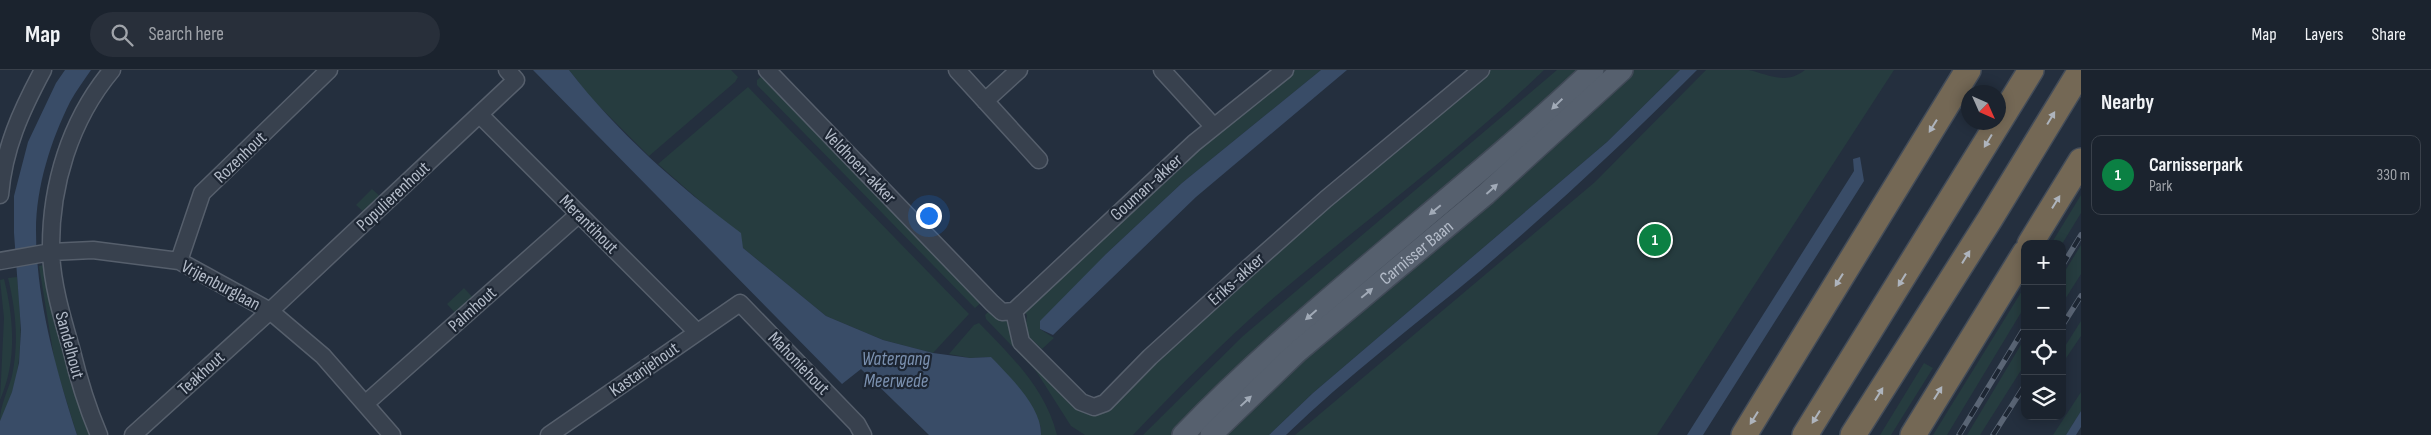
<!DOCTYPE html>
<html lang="en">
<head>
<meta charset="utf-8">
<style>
  :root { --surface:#1b232e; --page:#282f3a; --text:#f1f3f6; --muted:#a0a4aa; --line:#39404a; --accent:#0b8043 }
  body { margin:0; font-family:"Sofia Sans Condensed",sans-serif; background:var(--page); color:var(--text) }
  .controls { position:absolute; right:15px; bottom:15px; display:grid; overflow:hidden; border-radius:10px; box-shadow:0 2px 12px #0003 }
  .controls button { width:45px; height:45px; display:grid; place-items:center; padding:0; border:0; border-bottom:1px solid var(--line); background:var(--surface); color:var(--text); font:25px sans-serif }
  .compass { position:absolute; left:1961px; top:15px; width:45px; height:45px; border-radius:50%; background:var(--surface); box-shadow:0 2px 12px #0003; rotate:135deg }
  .you { position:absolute; left:928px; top:145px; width:18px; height:18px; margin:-12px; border:4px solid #fff; border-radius:50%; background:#1a73e8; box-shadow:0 0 0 8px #1a73e833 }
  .badge { display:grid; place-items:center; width:32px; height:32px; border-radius:50%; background:var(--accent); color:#fff; font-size:16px; font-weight:700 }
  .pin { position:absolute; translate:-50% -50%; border:2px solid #fff; box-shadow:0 1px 5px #0006 }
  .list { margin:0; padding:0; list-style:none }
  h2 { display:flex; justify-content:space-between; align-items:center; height:65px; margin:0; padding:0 20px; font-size:21px }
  h2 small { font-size:16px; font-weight:400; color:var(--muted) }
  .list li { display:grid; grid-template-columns:32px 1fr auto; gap:15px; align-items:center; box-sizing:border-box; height:80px; margin:0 10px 10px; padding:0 10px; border:1px solid var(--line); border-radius:10px }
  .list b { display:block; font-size:19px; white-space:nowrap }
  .list p { margin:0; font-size:16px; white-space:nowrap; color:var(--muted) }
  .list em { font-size:16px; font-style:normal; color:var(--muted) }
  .icon { flex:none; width:28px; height:28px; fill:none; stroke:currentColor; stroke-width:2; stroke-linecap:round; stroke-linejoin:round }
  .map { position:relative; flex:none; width:2081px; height:365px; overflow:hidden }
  header { display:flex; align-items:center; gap:30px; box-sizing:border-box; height:70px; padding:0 25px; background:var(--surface); border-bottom:1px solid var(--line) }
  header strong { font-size:24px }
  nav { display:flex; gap:28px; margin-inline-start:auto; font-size:18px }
  .search { width:350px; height:45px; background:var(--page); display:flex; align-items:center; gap:12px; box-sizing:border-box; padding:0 18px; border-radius:28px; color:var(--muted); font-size:19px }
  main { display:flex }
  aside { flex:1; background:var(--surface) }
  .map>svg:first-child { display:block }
</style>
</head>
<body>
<header>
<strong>Map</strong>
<div class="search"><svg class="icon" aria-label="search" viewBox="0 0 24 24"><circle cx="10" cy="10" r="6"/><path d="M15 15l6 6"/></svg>Search here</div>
<nav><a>Map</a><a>Layers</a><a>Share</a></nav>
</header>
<main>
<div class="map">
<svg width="2081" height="365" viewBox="0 0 2081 365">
  <rect width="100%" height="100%" fill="#242f3e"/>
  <!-- green -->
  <path fill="#263c3f" d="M569 0H731L738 7 735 12 649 86 589 26Z
    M1293 0H1321L1182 113 1106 184 1040 259 1054 268 1042 279 1025 263 1027 245 1023 241 1202 75Z
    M1488 0H1544C1460 81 1365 150 1277 225 1226 269 1179 317 1133 365H1085L1071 356 1036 301 986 249 985 245 990 240 1006 249 1090 344Z
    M1557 0H1585L1364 191 1240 294 1171 365H1143L1243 266Z
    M1630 0H1680L1607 72 1313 323 1269 365H1214Z
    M1706 0C1720 0 1736 0 1749 0 1770 5 1786 15 1805 0H1894L1657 365H1295L1595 112Z
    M764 4 983 231 975 238 757 15V10Z
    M748 17 969 244 933 283 883 270 826 246 743 178 709 139 658 94Z
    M372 119 383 129 367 145 356 135Z
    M2081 125V143L2062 174H2051Z
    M2081 175V204L2062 234V206Z
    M49 194 96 365H77L55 294 39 196Z
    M17 207C22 255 25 307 0 351 0 335 8 321 12 306 19 272 16 241 8 208Z
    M4 209C14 249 17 291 0 330L4 248 0 210Z
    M2025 216V236L1947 365H1933Z
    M464 218 476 231 458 246 447 234Z
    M2081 251V266L2062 294V281Z
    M979 253C1012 287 1045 318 1057 365H1041V357L991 287 970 288 949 284 974 255Z
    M2025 268V294L1980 365H1967Z
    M1924 293 1933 298 1891 365H1880Z
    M2081 322V341L2066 365H2053Z"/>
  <!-- water -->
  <path fill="#394c67" d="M65 0H91C84 10 76 21 70 32 51 70 36 117 36 160 36 230 56 299 77 365H0V351L12 322 19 293 21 260 14 163V126L28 72 56 13Z
    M533 0H569C617 62 678 116 741 163L743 178 826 246 883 270 933 283 970 288 991 287C1009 306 1042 337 1041 365H929L861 299 842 314Z
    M1321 0H1347L1196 127 1053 265 1040 259V251L1106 184 1182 113Z
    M1680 0H1697C1627 70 1555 137 1480 201 1415 255 1347 306 1286 365H1269L1313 323 1607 72Z
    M1860 87 1864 111 1703 365H1687L1854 101 1853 89Z
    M2081 341V357L2076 365H2066Z"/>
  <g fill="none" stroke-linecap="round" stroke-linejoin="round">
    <!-- minor casing -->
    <g stroke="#565f6c" stroke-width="19">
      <path id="minor" d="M767 0 992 233 1002 242 1014 241
        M957 0 1039 90
        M1162 0 1214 57
        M985 31 1019 0
        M480 45 697 262
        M0 125C4 78 21 41 43 0
        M0 191 51 182 93 180 179 191 270 241 323 286 392 365
        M179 191 202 123 329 0
        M1014 241 1021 272 1081 332 1094 337 1105 333 1150 287 1247 199 1326 129 1481 0
        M1014 241 1194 73 1285 0
        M365 334 579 144
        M99 365C87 337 78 307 71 278 62 247 52 214 51 181 50 116 70 50 112 0
        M133 365 270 241 516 10 507 0
        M549 365 740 233 857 354 863 365"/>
    </g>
    <!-- major casing -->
    <g stroke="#414a57" stroke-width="24">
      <g id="major">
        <path d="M1183 365C1310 233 1460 126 1593 0"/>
        <path id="s1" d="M1211 365 1297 282 1486 124 1622 0"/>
      </g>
    </g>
    <!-- highway casing -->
    <g stroke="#434c59" stroke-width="28">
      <path id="highway" d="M2030 174 2081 91
        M1744 365 1968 0
        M1805 365 2031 0
        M1853 365 1990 149 2081 0
        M1913 365 2025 183"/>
    </g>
    <!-- minor -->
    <use href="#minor" stroke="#38414e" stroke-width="16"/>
    <!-- major -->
    <use href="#major" stroke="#56606e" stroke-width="21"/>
    <!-- highway -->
    <use href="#highway" stroke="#746855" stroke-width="25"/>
    <!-- rail casing -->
    <g stroke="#5a6575" stroke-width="5.5">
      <path id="rail" d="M2062 196 2081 165
        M2062 256 2081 226
        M1959 365 2025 257
        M1993 365 2025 315"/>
    </g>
    <!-- rail -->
    <use href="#rail" stroke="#1d2633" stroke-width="4" stroke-dasharray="11" stroke-linecap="butt"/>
  </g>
  <!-- one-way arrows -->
  <defs><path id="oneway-solid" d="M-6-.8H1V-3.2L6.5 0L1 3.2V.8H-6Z" transform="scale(1.25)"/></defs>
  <g fill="#a1aab7">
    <use href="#oneway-solid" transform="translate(1557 34) rotate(136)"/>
    <use href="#oneway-solid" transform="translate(1492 119) rotate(-42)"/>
    <use href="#oneway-solid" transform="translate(1435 140) rotate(140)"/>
    <use href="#oneway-solid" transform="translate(1367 223) rotate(-40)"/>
    <use href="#oneway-solid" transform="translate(1311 245) rotate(139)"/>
    <use href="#oneway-solid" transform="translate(1246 331) rotate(-43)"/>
  </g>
  <g fill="#aeb4bd">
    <use href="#oneway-solid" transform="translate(2051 48) rotate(-59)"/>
    <use href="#oneway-solid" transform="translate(1933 56) rotate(122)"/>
    <use href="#oneway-solid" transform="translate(1988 71) rotate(121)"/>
    <use href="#oneway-solid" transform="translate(2056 132) rotate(-58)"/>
    <use href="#oneway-solid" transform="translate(1966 187) rotate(-58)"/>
    <use href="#oneway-solid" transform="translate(1839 210) rotate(122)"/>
    <use href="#oneway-solid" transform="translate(1902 210) rotate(122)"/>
    <use href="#oneway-solid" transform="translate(1938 323) rotate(-58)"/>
    <use href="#oneway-solid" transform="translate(1879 324) rotate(-58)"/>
    <use href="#oneway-solid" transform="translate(1816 347) rotate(122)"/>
    <use href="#oneway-solid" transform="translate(1754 348) rotate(122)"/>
  </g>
  <g text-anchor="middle" stroke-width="4.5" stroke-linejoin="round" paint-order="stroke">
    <!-- street labels -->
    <g font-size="18" fill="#b4bcc9" stroke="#1d2633">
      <text transform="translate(240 87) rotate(-44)" y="6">Rozenhout</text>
      <text transform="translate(860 96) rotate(46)" y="6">Veldhoen-akker</text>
      <text transform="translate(1146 117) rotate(-42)" y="6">Gouman-akker</text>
      <text transform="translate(393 126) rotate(-43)" y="6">Populierenhout</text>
      <text transform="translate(589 154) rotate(45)" y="6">Merantihout</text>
      <text dy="6" stroke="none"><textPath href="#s1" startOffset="275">Carnisser Baan</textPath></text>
      <text transform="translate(1236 209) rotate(-42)" y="6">Eriks-akker</text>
      <text transform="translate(221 215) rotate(28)" y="6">Vrijenburglaan</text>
      <text transform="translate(472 239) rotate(-42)" y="6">Palmhout</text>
      <text transform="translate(70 275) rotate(75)" y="6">Sandelhout</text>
      <text transform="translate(799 293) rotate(46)" y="6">Mahoniehout</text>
      <text transform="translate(644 299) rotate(-35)" y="6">Kastanjehout</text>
      <text transform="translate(201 303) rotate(-42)" y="6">Teakhout</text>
    </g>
    <!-- water labels -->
    <g font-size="19" font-style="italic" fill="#7c92b1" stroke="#1d2633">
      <text x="896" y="295">Watergang<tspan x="896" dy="22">Meerwede</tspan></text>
    </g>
  </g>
</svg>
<div class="controls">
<button>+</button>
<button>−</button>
<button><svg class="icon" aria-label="locate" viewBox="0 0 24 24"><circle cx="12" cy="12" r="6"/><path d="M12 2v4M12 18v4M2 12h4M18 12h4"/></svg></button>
<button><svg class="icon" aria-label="layers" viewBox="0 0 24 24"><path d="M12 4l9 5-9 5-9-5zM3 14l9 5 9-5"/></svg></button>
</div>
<svg class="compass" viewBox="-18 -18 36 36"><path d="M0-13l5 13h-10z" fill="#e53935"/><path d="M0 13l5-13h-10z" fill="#a0a4aa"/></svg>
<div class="you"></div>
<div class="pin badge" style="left:1655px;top:170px">1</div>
</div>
<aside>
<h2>Nearby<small></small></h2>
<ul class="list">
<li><span class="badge">1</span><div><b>Carnisserpark</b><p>Park</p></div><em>330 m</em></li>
</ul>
</aside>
</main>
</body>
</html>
